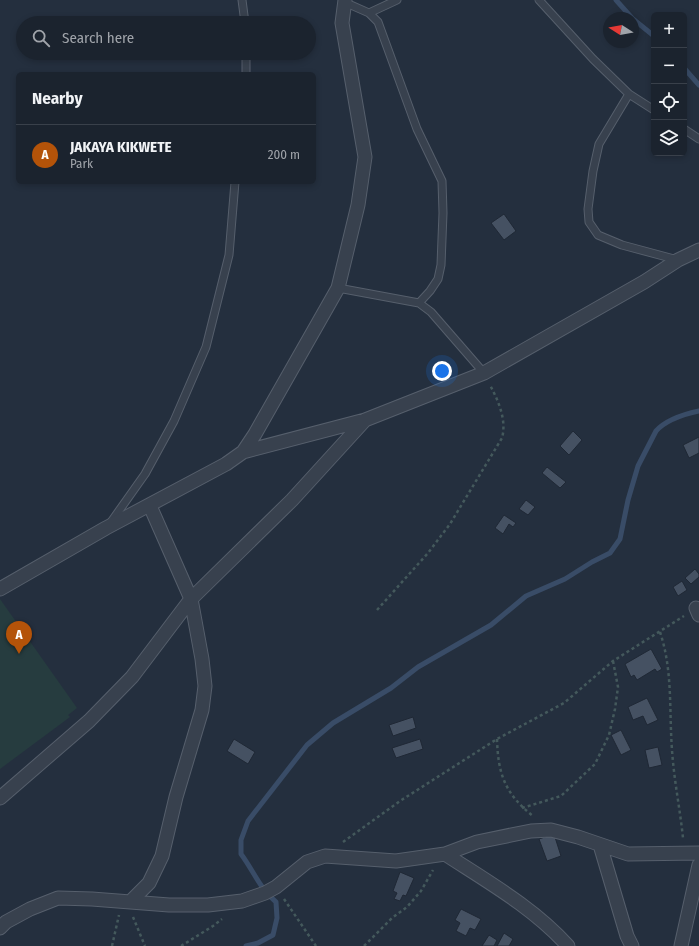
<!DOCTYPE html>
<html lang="en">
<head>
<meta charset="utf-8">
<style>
  :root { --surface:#1b232e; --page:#282f3a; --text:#f1f3f6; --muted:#a0a4aa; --line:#39404a; --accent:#b45309 }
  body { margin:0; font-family:"Fira Sans Condensed",sans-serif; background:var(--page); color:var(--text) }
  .controls { position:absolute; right:12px; top:12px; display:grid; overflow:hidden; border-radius:6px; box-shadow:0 2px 6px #0003 }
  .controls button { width:36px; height:36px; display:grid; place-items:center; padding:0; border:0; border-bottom:1px solid var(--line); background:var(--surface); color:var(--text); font:20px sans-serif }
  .compass { position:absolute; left:603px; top:12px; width:36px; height:36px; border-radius:50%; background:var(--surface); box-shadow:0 2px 6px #0003; rotate:281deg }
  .you { position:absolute; left:442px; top:371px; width:14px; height:14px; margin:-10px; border:3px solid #fff; border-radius:50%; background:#1a73e8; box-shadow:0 0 0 6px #1a73e833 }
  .badge { display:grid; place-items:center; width:26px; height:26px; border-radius:50%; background:var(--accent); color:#fff; font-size:13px; font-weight:700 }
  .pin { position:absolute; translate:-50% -33px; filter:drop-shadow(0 1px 2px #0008) }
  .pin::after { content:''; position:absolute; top:21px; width:14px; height:12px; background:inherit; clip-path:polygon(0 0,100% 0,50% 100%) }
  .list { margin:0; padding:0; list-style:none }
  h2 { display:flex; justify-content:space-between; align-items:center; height:52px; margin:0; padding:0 16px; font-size:17px }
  h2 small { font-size:13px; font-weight:400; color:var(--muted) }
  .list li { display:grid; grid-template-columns:26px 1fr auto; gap:12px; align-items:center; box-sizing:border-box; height:60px; padding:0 16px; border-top:1px solid var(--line) }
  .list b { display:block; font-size:15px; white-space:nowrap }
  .list p { margin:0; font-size:13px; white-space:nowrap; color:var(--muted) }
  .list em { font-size:13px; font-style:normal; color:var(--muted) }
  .icon { flex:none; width:22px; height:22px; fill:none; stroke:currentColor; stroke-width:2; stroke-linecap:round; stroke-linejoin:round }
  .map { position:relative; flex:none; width:699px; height:946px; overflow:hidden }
  .search { position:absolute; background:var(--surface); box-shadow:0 2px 6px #0003; left:16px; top:16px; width:300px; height:44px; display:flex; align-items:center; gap:10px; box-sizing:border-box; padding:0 14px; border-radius:22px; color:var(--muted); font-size:15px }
  .panel { position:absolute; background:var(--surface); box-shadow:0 2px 6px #0003; left:16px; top:72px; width:300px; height:112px; border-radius:6px }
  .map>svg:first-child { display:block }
</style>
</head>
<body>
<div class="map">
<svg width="699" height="946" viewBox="0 0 699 946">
  <rect width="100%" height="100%" fill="#242f3e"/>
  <!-- green -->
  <path fill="#263c3f" d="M0 599 77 708 68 715 70 717 0 769Z"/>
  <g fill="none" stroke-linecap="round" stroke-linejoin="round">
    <!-- stream -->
    <path stroke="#394c67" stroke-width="5" d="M616 0 632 18
      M633 19 654 36
      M684 68 699 85
      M246 946 258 943 273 935 277 918 276 902C260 889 253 870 241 854V840L248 821 307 745 333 723 391 688 418 667 491 625 526 596 565 579 592 562 610 553 620 539 628 500 638 466 656 431C666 420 685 414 699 411"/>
  </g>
  <!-- building -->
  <path fill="#455162" stroke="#1f2835" d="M504 214 516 231 504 240 491 223Z
    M573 431 582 440 569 455 560 446Z
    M699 437V453L689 458 683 445Z
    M547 467 566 482 560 488 542 473Z
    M526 500 535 507 528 515 519 509Z
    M504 515 516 523 513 527 509 524 503 534 495 528Z
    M695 569 699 574V577L691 584 685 578Z
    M682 581 687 590 678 596 673 587Z
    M651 649 662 669 657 672 655 669 637 680 634 675 631 677 625 664Z
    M647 698 658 720 647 725 643 716 633 720 628 707Z
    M413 717 416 728 393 736 389 725Z
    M621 730 631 750 621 755 611 735Z
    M234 739 255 752 248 764 227 751Z
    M420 739 423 749 396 758 392 748Z
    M658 747 662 765 649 768 645 750Z
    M554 834 561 856 547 861 539 839Z
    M400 872 414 878 406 896 403 895 400 901 394 899 397 893 393 891Z
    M461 909 481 919 475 930 470 928 466 936 456 931 460 923 455 920Z
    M504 933 513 939 509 946H497Z
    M489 935 497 940 494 946H482Z"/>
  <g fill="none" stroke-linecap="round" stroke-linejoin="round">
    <!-- lane casing -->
    <g stroke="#565f6c" stroke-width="9">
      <path id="lane" d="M242 0 245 23
        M539 0 593 59 629 94 654 110
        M344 2 369 13 378 22 417 129 442 181 443 213 441 265 438 279 430 291 419 303
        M369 13 397 0
        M246 53V74
        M629 94 599 144 593 171 588 209 589 222 598 235 622 245 678 260
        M684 129 699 139
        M338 288 419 303 431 312 484 373
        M111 522 145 474 174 421 206 347 229 255 235 182"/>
    </g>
    <!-- street casing -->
    <g stroke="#565f6c" stroke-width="15">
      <path id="street" d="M243 452 365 420 484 373 644 282 678 260 699 250
        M0 589 106 528 226 464 243 452 255 434 338 288 358 205 365 157 342 23 345 0
        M696 608 699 615
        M0 798 89 721 132 677 191 599 292 500 365 420
        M600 845 627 936 632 946
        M445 854C488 882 534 908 568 946
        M131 901 149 883 162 856 176 797 202 710 205 686 202 659 191 599 150 506
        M0 928 6 922 30 909 58 898 92 899 169 905H208L242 901 265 893 276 887 307 862 325 856 396 861 445 854 477 842 531 831 551 830 578 837 628 854 699 853
        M681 946 699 865"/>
    </g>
    <!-- path -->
    <path stroke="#44595c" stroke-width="2.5" stroke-dasharray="3 3" stroke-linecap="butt" d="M377 610 428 553 450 524 502 438C507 420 498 400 490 385
      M660 632C673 671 669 710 672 750 674 780 680 809 683 838
      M497 739C498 774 505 794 533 816
      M522 808 561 796 595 764 609 735 615 709 618 687 613 661
      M343 842 400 801 497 739 564 703 613 661 684 616
      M284 899 316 946
      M133 917 145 946
      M112 946 119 915
      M181 946 213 926 222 919
      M364 946 392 918 407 907 421 891 433 870"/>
    <!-- lane -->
    <use href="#lane" stroke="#38414e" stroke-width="7"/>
    <!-- street -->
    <use href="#street" stroke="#38414e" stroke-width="13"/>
  </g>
</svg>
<div class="controls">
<button>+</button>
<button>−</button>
<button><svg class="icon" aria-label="locate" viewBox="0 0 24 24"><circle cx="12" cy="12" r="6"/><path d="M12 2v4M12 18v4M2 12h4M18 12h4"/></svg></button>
<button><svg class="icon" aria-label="layers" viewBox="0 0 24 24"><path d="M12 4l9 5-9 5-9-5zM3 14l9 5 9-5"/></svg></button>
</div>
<svg class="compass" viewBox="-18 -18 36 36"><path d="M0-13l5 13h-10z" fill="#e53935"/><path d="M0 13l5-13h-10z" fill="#a0a4aa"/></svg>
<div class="you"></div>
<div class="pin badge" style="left:19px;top:654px">A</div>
<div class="search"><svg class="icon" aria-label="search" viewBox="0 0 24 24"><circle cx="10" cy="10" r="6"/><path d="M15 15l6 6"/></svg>Search here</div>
<section class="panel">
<h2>Nearby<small></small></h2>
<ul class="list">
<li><span class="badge">A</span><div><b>JAKAYA KIKWETE</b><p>Park</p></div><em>200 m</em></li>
</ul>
</section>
</div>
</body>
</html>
